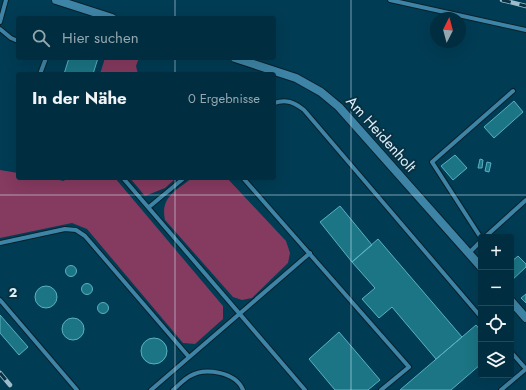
<!DOCTYPE html>
<html lang="de">
<head>
<meta charset="utf-8">
<style>
  :root { --surface:#002d3f; --page:#0e394a; --text:#f1f3f6; --muted:#95a8b0; --line:#224959 }
  body { margin:0; font-family:Jost,sans-serif; background:var(--page); color:var(--text) }
  .controls { position:absolute; right:12px; bottom:12px; display:grid; overflow:hidden; border-radius:4px; box-shadow:0 4px 16px #0002 }
  .controls button { width:36px; height:36px; display:grid; place-items:center; padding:0; border:0; border-bottom:1px solid var(--line); background:var(--surface); color:var(--text); font:20px sans-serif }
  .compass { position:absolute; left:430px; top:12px; width:36px; height:36px; border-radius:50%; background:var(--surface); box-shadow:0 4px 16px #0002; rotate:6deg }
  .list { margin:0; padding:0; list-style:none }
  h2 { display:flex; justify-content:space-between; align-items:center; height:52px; margin:0; padding:0 16px; font-size:17px }
  h2 small { font-size:13px; font-weight:400; color:var(--muted) }
  .icon { flex:none; width:22px; height:22px; fill:none; stroke:currentColor; stroke-width:2; stroke-linecap:round; stroke-linejoin:round }
  .map { position:relative; flex:none; width:526px; height:390px; overflow:hidden }
  .search { position:absolute; background:var(--surface); box-shadow:0 4px 16px #0002; left:16px; top:16px; width:260px; height:44px; display:flex; align-items:center; gap:10px; box-sizing:border-box; padding:0 14px; border-radius:4px; color:var(--muted); font-size:15px }
  .panel { position:absolute; background:var(--surface); box-shadow:0 4px 16px #0002; left:16px; top:72px; width:260px; height:108px; border-radius:4px }
  .map>svg:first-child { display:block }
</style>
</head>
<body>
<div class="map">
<svg width="526" height="390" viewBox="0 0 526 390">
  <rect width="100%" height="100%" fill="#003c54"/>
  <!-- green -->
  <path fill="#853a5f" d="M105 58H139L136 66 138 74H100Z
    M0 170 18 173V178H49L64 181 66 178H115L223 306V319L195 344 183 343 87 229 72 223 0 238Z
    M130 178H176L165 188 145 196Z
    M192 178H227L286 241 290 253 288 263 252 298 242 300 233 297 165 220C160 197 176 191 192 178Z"/>
  <!-- building -->
  <path fill="#1b7584" stroke="#5ab1c2" d="M69 58H98L93 74H64Z
    M514 101 523 112 494 138 484 127Z
    M455 155 467 168 453 180 441 166Z
    M480 159 483 160 482 168H478Z
    M487 162 491 163 489 172 485 171Z
    M340 206 372 245 352 262 320 222Z
    M378 239 462 337 436 359 392 307 379 318 362 299 375 288 352 262Z
    M518 256 526 264V267L511 281V262Z
    M65.5 271a5.5 5.5 0 1 1 11 0a5.5 5.5 0 1 1-11 0Z
    M81.5 289a5.5 5.5 0 1 1 11 0a5.5 5.5 0 1 1-11 0Z
    M35 297a11 11 0 1 1 22 0a11 11 0 1 1-22 0Z
    M526 294V303L521 298Z
    M97.5 308a5.5 5.5 0 1 1 11 0a5.5 5.5 0 1 1-11 0Z
    M0 315 28 347 19 355 0 333Z
    M62 329a11 11 0 1 1 22 0a11 11 0 1 1-22 0Z
    M476 325 481 331V364L451 390H400Z
    M339 332 380 380 368 390H335L309 359Z
    M141 351a13 13 0 1 1 26 0a13 13 0 1 1-26 0Z"/>
  <g fill="none" stroke-linecap="round" stroke-linejoin="round">
    <!-- lane casing -->
    <g stroke="#0a212b" stroke-width="6">
      <path id="lane" d="M390 0 526 30
        M0 22 6 0
        M0 29 11 38 18 41
        M40 74 46 58
        M274 103C286 99 294 102 304 110L481 317
        M123 178 305 390
        M243 178 409 367 381 390
        M149 207 184 178
        M485 237 526 200
        M481 238 432 162 513 91
        M0 243 65 229 76 230 85 236 189 357
        M469 253 481 241
        M0 300 77 390
        M151 390 310 253
        M173 390C178 386 184 379 190 376 205 367 236 372 243 390
        M501 390 526 369 511 352"/>
    </g>
    <!-- street casing -->
    <g stroke="#0a212b" stroke-width="10">
      <path id="street" d="M56 0 112 18
        M235 58 296 78 321 92 339 107 481 267
        M511 301 526 318"/>
    </g>
    <!-- lane -->
    <use href="#lane" stroke="#3e84a6" stroke-width="4"/>
    <!-- street -->
    <use href="#street" stroke="#3e84a6" stroke-width="8"/>
    <!-- rail casing -->
    <g stroke="#9cbdcb" stroke-width="4.5">
      <path id="rail" d="M502 0 526 6
        M0 373 10 385"/>
    </g>
    <!-- rail -->
    <use href="#rail" stroke="#0a3142" stroke-width="3" stroke-dasharray="9" stroke-linecap="butt"/>
  </g>
  <!-- grid -->
  <path fill="none" stroke="#dbf0fb" stroke-width="1" stroke-opacity="0.55" d="M175 0V18M351 0V390M175 58V74M175 178V390M0 195H526"/>
  <g text-anchor="middle" stroke-width="4" stroke-linejoin="round" paint-order="stroke">
    <!-- street labels -->
    <g font-size="15" fill="#dbf0fb" stroke="#0a3142">
      <text transform="translate(381 134) rotate(48)" y="5">Am Heidenholt</text>
    </g>
  </g>
  <g font-size="13" text-anchor="middle" font-weight="bold" fill="#dbf0fb" stroke="#0a3142" stroke-width="4" stroke-linejoin="round" paint-order="stroke">
    <text x="13" y="297">2</text>
  </g>
</svg>
<div class="controls">
<button>+</button>
<button>−</button>
<button><svg class="icon" aria-label="locate" viewBox="0 0 24 24"><circle cx="12" cy="12" r="6"/><path d="M12 2v4M12 18v4M2 12h4M18 12h4"/></svg></button>
<button><svg class="icon" aria-label="layers" viewBox="0 0 24 24"><path d="M12 4l9 5-9 5-9-5zM3 14l9 5 9-5"/></svg></button>
</div>
<svg class="compass" viewBox="-18 -18 36 36"><path d="M0-13l5 13h-10z" fill="#e53935"/><path d="M0 13l5-13h-10z" fill="#95a8b0"/></svg>
<div class="search"><svg class="icon" aria-label="search" viewBox="0 0 24 24"><circle cx="10" cy="10" r="6"/><path d="M15 15l6 6"/></svg>Hier suchen</div>
<section class="panel">
<h2>In der Nähe<small>0 Ergebnisse</small></h2>
<ul class="list">
</ul>
</section>
</div>
</body>
</html>
